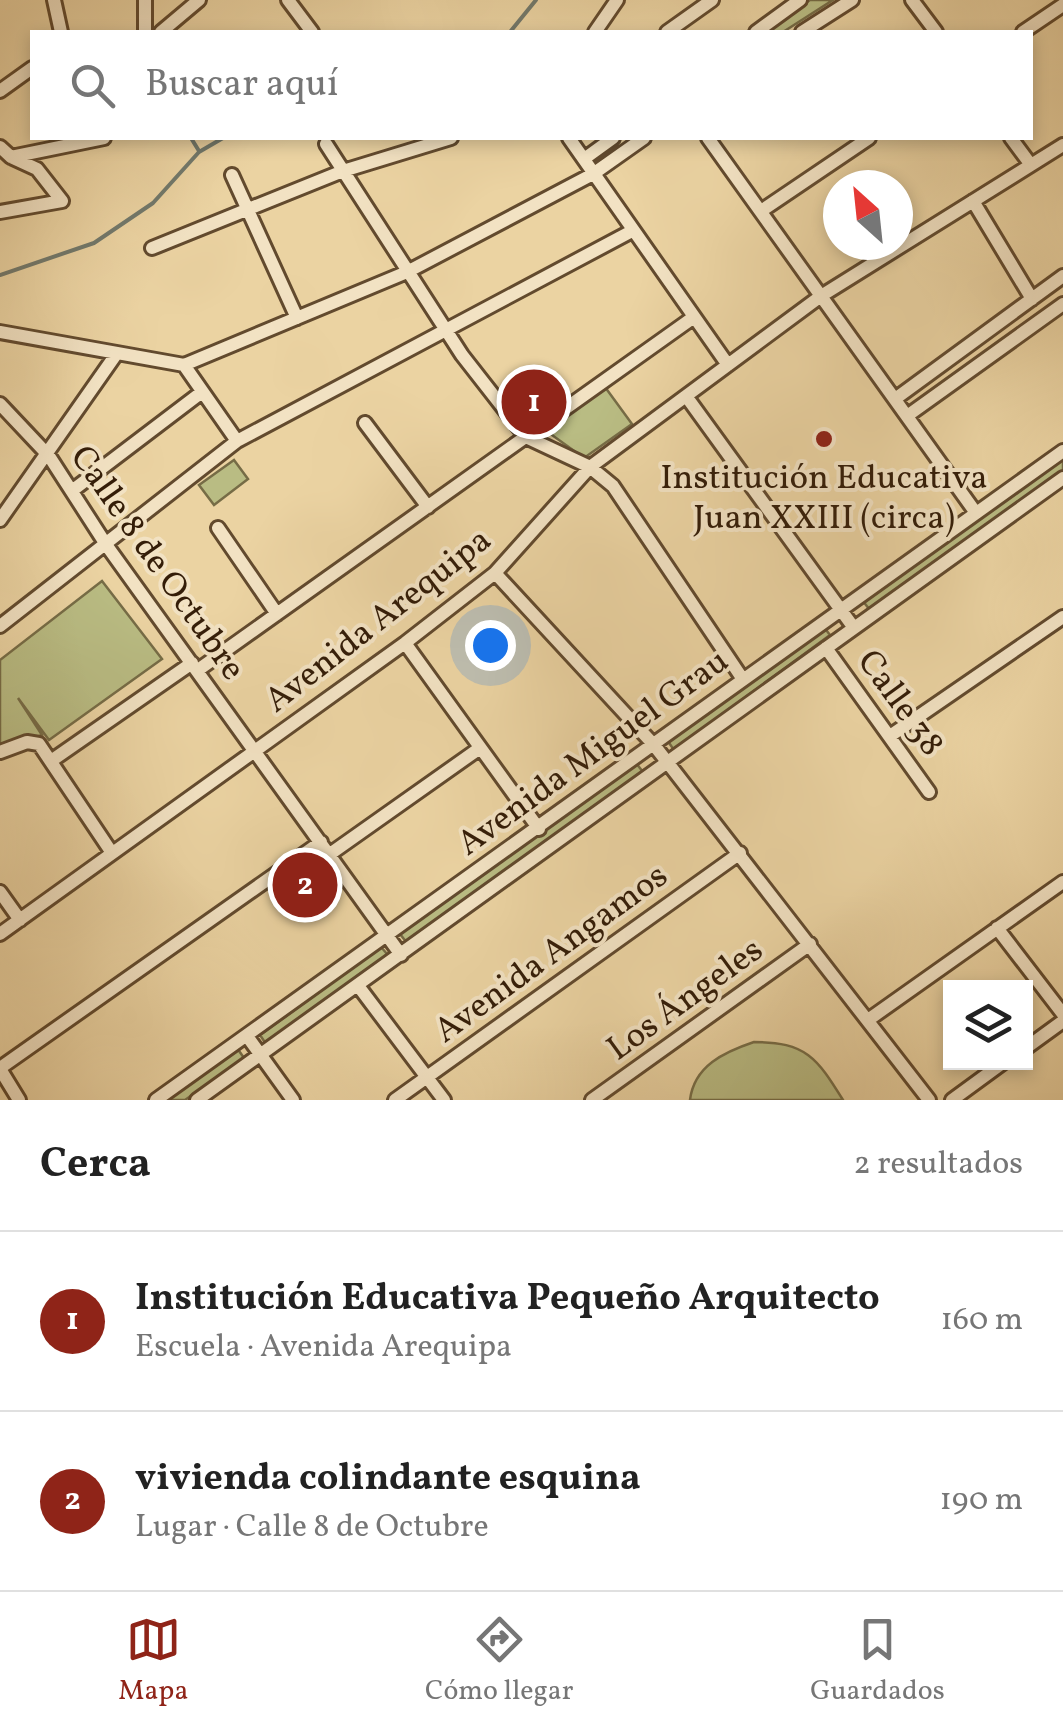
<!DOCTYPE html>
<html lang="es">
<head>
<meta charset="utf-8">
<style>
  :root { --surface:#fff; --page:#f6f6f6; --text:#222; --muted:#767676; --line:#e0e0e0; --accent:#8f2418 }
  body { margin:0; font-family:Vollkorn,serif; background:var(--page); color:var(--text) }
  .controls { position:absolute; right:30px; bottom:30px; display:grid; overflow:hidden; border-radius:0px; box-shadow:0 5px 15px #0003 }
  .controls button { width:90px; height:90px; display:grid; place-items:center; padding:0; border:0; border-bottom:2px solid var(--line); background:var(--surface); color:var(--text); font:50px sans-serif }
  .compass { position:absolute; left:823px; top:170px; width:90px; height:90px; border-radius:50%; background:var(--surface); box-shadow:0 5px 15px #0003; rotate:333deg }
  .you { position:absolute; left:490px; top:645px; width:35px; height:35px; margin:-25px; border:8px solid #fff; border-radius:50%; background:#1a73e8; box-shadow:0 0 0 15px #1a73e833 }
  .badge { display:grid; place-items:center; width:65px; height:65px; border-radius:50%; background:var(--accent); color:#fff; font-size:32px; font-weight:700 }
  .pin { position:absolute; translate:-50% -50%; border:5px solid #fff; box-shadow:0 2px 10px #0006 }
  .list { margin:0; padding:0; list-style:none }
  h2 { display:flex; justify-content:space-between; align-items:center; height:130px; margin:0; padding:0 40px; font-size:42px }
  h2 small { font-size:32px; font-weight:400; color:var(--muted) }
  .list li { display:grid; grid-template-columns:65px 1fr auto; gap:30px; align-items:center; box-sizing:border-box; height:180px; padding:0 40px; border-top:2px solid var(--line) }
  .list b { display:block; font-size:38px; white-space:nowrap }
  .list p { margin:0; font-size:32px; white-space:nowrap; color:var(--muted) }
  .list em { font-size:32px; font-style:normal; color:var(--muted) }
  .icon { flex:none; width:55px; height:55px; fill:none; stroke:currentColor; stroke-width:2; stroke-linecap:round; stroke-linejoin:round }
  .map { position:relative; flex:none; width:1063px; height:1100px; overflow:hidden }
  .search { position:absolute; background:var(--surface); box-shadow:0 5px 15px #0003; left:30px; right:30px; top:30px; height:110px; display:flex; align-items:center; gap:25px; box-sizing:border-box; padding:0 35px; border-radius:0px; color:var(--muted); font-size:38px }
  .sheet { height:490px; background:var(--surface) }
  nav { display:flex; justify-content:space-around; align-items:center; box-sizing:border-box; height:140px; border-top:2px solid var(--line); background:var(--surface); font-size:28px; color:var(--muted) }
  nav a { display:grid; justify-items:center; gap:5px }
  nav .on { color:var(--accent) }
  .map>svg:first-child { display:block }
</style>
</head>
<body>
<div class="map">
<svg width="1063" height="1100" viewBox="0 0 1063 1100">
  <rect width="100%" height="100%" fill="#ebd3a2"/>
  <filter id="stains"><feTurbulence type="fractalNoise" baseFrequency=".002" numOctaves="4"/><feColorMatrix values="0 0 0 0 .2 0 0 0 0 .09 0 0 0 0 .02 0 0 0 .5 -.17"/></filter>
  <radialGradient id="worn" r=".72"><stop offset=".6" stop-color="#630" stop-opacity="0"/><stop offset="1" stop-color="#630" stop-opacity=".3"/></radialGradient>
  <!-- green -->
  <path fill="#b9bc83" stroke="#766c46" stroke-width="2.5" d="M810 0H833L783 32H765Z
    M605 387 632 424 584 458 545 430Z
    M1063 456V472L870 610 862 600Z
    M234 460 248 479 214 505 199 485Z
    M102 581 162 659 49 740 18 698 42 735 0 751V660Z
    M823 626 830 635 674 750 667 740Z
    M636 763 643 772 407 943 400 934Z
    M381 947 388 955 266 1044 260 1035Z
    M754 1042C806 1042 817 1058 843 1100H690C694 1066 724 1052 754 1042Z
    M237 1048 244 1058 185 1100H163Z"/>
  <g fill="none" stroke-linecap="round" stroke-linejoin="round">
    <!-- stream -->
    <path stroke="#72796c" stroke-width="4" d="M510 32 536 0
      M191 138 199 151
      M0 275 94 243 153 203 199 152 223 138"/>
    <!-- minor casing -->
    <g stroke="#624a2e" stroke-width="18">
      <path id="minor" d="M54 0 61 32
        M288 0 312 32
        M912 0 936 32
        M145 32V0
        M161 32 199 0
        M595 32 617 0
        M667 32 712 0
        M756 32 800 0
        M802 32 852 0
        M1023 32 1063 5
        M0 91 32 68
        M569 138 728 365
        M708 138 976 513
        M1011 138 1031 165
        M326 144 462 355 526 437 590 467 613 486 742 678
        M0 147 11 157 104 138
        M584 159 613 138
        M232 175 297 318
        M973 201 1032 299
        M761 211 869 138
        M0 212 62 201 37 169 11 157
        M152 248 343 171 451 138
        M0 332 184 365 407 272 593 174 644 138
        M184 365 237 441
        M686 396 854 628
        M895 399 1063 276
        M0 404 49 456 107 546 401 955
        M907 416 1063 304
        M365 423 428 507
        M73 490 202 392
        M0 520 117 353
        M218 528 277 614
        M495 573 654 745 929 1100
        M0 626 237 441 632 231
        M405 643 539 829
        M826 648 929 792
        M198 670 694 317
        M890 736 1063 617
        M0 752 27 742 39 744 112 853
        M51 761 192 663
        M330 854 480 748
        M0 892 20 920
        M997 928 1063 1014
        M0 934 405 643 495 573 590 467 821 296 1063 145
        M359 987 444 1100
        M868 1020 1063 882
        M247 1036 293 1100
        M1026 1048 1063 1021
        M0 1068 321 842
        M0 1069 19 1100
        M156 1100 1063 451
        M197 1100 1063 478
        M395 1100 740 853
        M592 1100 810 944
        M952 1100 1004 1062"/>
    </g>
    <!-- minor -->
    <use href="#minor" stroke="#f2e2c3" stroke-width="12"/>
  </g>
  <!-- markers -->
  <circle fill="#8f2418" stroke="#f2e2c3" stroke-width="4" cx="824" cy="439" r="10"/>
  <g text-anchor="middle" stroke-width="8" stroke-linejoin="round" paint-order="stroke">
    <!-- poi labels -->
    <g font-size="35" fill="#341d08" stroke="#f2e2c3">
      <text x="824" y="488">Institución Educativa<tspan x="824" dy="40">Juan XXIII (circa)</tspan></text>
    </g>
    <!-- street labels -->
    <g font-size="35" fill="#341d08" stroke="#f2e2c3">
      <text transform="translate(159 562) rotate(55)" y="12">Calle 8 de Octubre</text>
      <text transform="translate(377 619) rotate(-38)" y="12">Avenida Arequipa</text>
      <text transform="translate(902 702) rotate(54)" y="12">Calle 38</text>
      <text transform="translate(592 751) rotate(-36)" y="12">Avenida Miguel Grau</text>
      <text transform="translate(550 952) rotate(-36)" y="12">Avenida Angamos</text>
      <text transform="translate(684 998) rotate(-36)" y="12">Los Ángeles</text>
    </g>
  </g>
  <rect width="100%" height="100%" filter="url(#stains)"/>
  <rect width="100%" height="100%" fill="url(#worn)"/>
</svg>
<div class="controls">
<button><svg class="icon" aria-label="layers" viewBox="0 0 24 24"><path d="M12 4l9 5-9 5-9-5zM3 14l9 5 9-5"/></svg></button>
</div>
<svg class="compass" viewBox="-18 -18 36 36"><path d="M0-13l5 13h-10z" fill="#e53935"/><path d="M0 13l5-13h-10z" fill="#767676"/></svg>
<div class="you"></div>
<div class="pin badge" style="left:534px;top:402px">1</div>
<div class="pin badge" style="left:305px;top:885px">2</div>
<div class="search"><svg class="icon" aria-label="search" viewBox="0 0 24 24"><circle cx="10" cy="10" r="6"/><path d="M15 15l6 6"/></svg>Buscar aquí</div>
</div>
<section class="sheet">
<h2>Cerca<small>2 resultados</small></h2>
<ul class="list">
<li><span class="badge">1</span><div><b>Institución Educativa Pequeño Arquitecto</b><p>Escuela · Avenida Arequipa</p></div><em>160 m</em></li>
<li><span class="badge">2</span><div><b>vivienda colindante esquina</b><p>Lugar · Calle 8 de Octubre</p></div><em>190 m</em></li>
</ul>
</section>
<nav>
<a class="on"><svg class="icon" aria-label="map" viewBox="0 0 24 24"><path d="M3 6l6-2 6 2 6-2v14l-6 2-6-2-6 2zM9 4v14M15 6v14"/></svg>Mapa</a>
<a><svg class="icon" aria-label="directions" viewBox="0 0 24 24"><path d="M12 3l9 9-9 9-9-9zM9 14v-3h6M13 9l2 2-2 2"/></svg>Cómo llegar</a>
<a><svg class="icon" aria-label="saved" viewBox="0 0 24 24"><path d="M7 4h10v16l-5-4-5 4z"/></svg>Guardados</a>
</nav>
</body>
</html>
